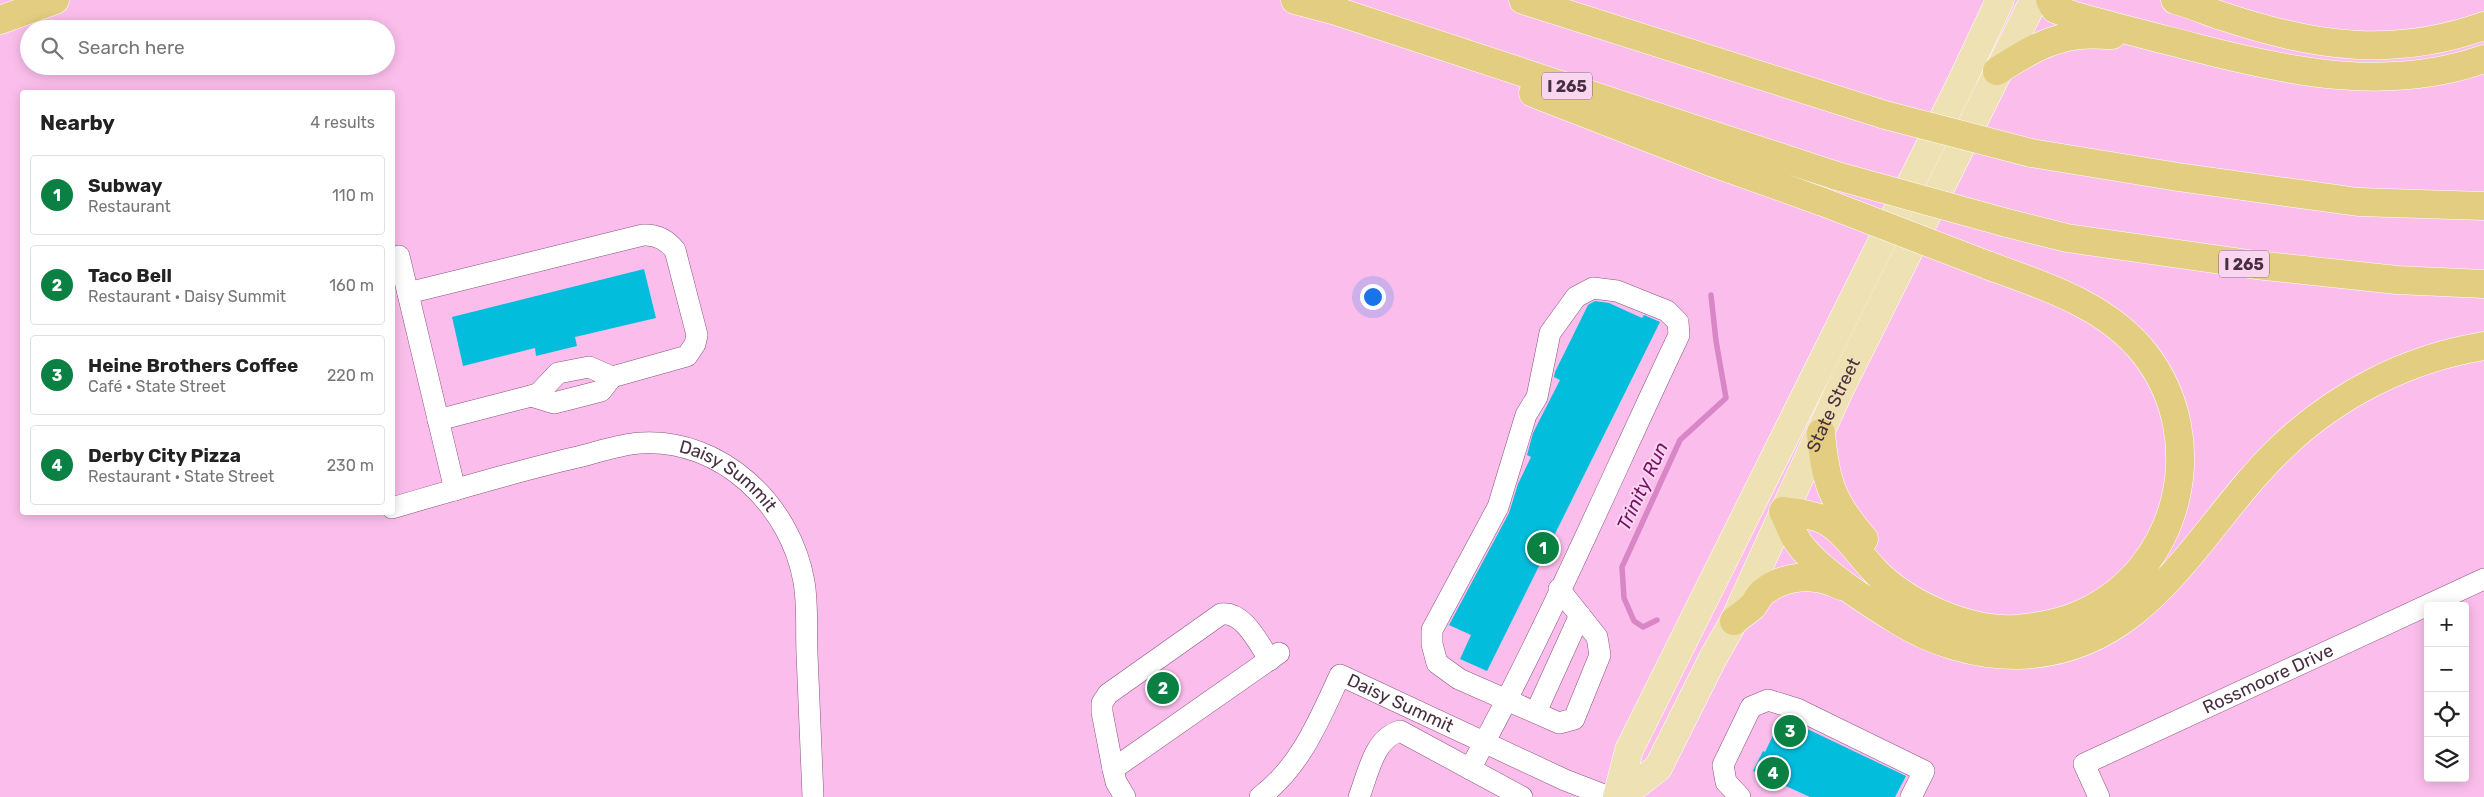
<!DOCTYPE html>
<html lang="en">
<head>
<meta charset="utf-8">
<style>
  :root { --surface:#fff; --page:#f6f6f6; --text:#222; --muted:#767676; --line:#e0e0e0; --accent:#0b8043 }
  body { margin:0; font-family:Rubik,sans-serif; background:var(--page); color:var(--text) }
  .controls { position:absolute; right:15px; bottom:15px; display:grid; overflow:hidden; border-radius:5px; box-shadow:0 2px 12px #0003 }
  .controls button { width:45px; height:45px; display:grid; place-items:center; padding:0; border:0; border-bottom:1px solid var(--line); background:var(--surface); color:var(--text); font:25px sans-serif }
  .you { position:absolute; left:1372px; top:296px; width:18px; height:18px; margin:-12px; border:4px solid #fff; border-radius:50%; background:#1a73e8; box-shadow:0 0 0 8px #1a73e833 }
  .badge { display:grid; place-items:center; width:32px; height:32px; border-radius:50%; background:var(--accent); color:#fff; font-size:16px; font-weight:700 }
  .pin { position:absolute; translate:-50% -50%; border:2px solid #fff; box-shadow:0 1px 5px #0006 }
  .list { margin:0; padding:0; list-style:none }
  h2 { display:flex; justify-content:space-between; align-items:center; height:65px; margin:0; padding:0 20px; font-size:21px }
  h2 small { font-size:16px; font-weight:400; color:var(--muted) }
  .list li { display:grid; grid-template-columns:32px 1fr auto; gap:15px; align-items:center; box-sizing:border-box; height:80px; margin:0 10px 10px; padding:0 10px; border:1px solid var(--line); border-radius:5px }
  .list b { display:block; font-size:19px; white-space:nowrap }
  .list p { margin:0; font-size:16px; white-space:nowrap; color:var(--muted) }
  .list em { font-size:16px; font-style:normal; color:var(--muted) }
  .icon { flex:none; width:28px; height:28px; fill:none; stroke:currentColor; stroke-width:2; stroke-linecap:round; stroke-linejoin:round }
  .map { position:relative; flex:none; width:2484px; height:797px; overflow:hidden }
  .search { position:absolute; background:var(--surface); box-shadow:0 2px 12px #0003; left:20px; top:20px; width:375px; height:55px; display:flex; align-items:center; gap:12px; box-sizing:border-box; padding:0 18px; border-radius:28px; color:var(--muted); font-size:19px }
  .panel { position:absolute; background:var(--surface); box-shadow:0 2px 12px #0003; left:20px; top:90px; width:375px; height:425px; border-radius:5px }
  .map>svg:first-child { display:block }
</style>
</head>
<body>
<div class="map">
<svg width="2484" height="797" viewBox="0 0 2484 797">
  <rect width="100%" height="100%" fill="#fbbeec"/>
  <g fill="none" stroke-linecap="round" stroke-linejoin="round">
    <!-- stream -->
    <path stroke="#d886c6" stroke-width="5.5" d="M1657 620 1643 627 1634 621 1624 598 1622 567 1680 440 1726 398 1716 341 1711 295"/>
  </g>
  <!-- building -->
  <path fill="#03bddc" d="M644 269 656 318 575 337 577 346 536 356 535 348 463 366 452 317Z
    M1595 301 1609 303 1642 318 1644 315 1660 322 1487 671 1460 659 1471 635 1449 625 1509 513 1518 484 1531 457 1527 455 1533 433 1560 380 1554 377 1555 372 1588 305Z
    M1782 717 1906 776 1895 797H1810L1753 771 1763 751 1765 752Z"/>
  <g fill="none" stroke-linecap="round" stroke-linejoin="round">
    <!-- minor casing -->
    <g stroke="#88537c" stroke-width="22">
      <g id="minor">
        <path d="M399 256 455 490"/>
        <path d="M408 293 643 235C656 234 667 240 675 250L697 335 695 344 687 356 612 377 589 367 558 373 539 393 531 396 438 420"/>
        <path d="M531 396 554 403 601 391 612 377"/>
        <path id="s1" d="M392 508C454 490 516 471 578 457 598 452 620 444 641 443 721 438 791 505 804 582 808 605 806 630 807 654 809 701 811 749 813 797"/>
        <path d="M1536 712 1580 615"/>
        <path d="M1113 769 1102 712V703L1108 694 1221 614C1244 611 1258 643 1270 660"/>
        <path d="M1470 769C1547 629 1610 480 1679 335L1678 322 1667 311 1617 291 1593 288 1576 297 1550 333 1537 397 1526 415 1498 507 1432 630V644L1437 663 1459 679 1559 723 1574 719 1600 655 1597 637 1559 589"/>
        <path d="M1125 797 1116 782 1113 769 1279 653"/>
        <path id="s2" d="M1260 797C1301 766 1319 720 1340 675L1565 780 1609 797"/>
        <path d="M1359 797C1368 774 1374 738 1400 731L1522 797"/>
        <path d="M1740 797 1726 782 1723 765 1751 707 1768 700 1797 709 1924 771 1911 797"/>
        <path id="s3" d="M2099 797 2084 764 2484 579"/>
      </g>
    </g>
    <!-- major casing -->
    <g stroke="#fff" stroke-width="29">
      <g id="major">
        <path d="M1617 797 1629 750 1961 83 2000 0"/>
        <path id="s4" d="M1620 797 1658 768 1713 658 1734 621 1841 387 2034 0"/>
      </g>
    </g>
    <!-- highway casing -->
    <g stroke="#fff" stroke-width="29">
      <path id="highway" d="M1295 0 1336 11 1837 176
        M1523 0 1885 115
        M2050 0 2055 9 2075 16C2114 27 2154 37 2193 47 2289 72 2388 93 2484 59
        M2175 0C2192 4 2208 12 2225 17 2315 47 2394 58 2484 26
        M0 20 55 0
        M1997 71C2024 54 2048 38 2080 35 2091 34 2102 35 2112 35
        M1533 93 1708 161 1823 202
        M2031 153 2178 177 2358 202 2484 206
        M2007 223 2067 238 2256 265 2397 280 2484 284
        M1821 433C1825 481 1832 502 1864 539
        M1783 511C1788 521 1792 533 1798 542 1817 570 1868 602 1897 620 1932 642 1975 655 2017 655 2149 653 2198 527 2281 448 2336 395 2408 358 2484 346
        M1783 511C1796 513 1812 514 1824 520 1844 530 1859 554 1874 570 1906 604 1969 632 2016 629 2039 627 2061 623 2081 614 2181 570 2211 439 2145 354 2107 305 2042 285 1987 265
        M1734 621C1740 616 1747 611 1753 606 1756 602 1758 597 1762 593 1785 574 1816 573 1841 586"/>
    </g>
    <!-- minor -->
    <use href="#minor" stroke="#fff" stroke-width="21"/>
    <!-- major -->
    <use href="#major" stroke="#eee1b3" stroke-width="28"/>
    <!-- highway -->
    <use href="#highway" stroke="#e2cd80" stroke-width="28"/>
    <!-- highway-bridge casing -->
    <g stroke="#fff" stroke-width="29" stroke-linecap="butt">
      <path id="highway-bridge" d="M1885 115 2031 153
        M1837 176 2007 223
        M1823 202 1987 265"/>
    </g>
    <!-- highway-bridge -->
    <use href="#highway-bridge" stroke="#e2cd80" stroke-width="28"/>
  </g>
  <g text-anchor="middle" stroke-width="4" stroke-linejoin="round" paint-order="stroke">
    <!-- shield labels -->
    <g fill="#fad5f0" stroke="#7d6176" stroke-width="1">
      <rect x="1542" y="72.5" width="50" height="27" rx="4"/>
      <rect x="2219" y="250.5" width="50" height="27" rx="4"/>
    </g>
    <g font-size="16" font-weight="bold" fill="#472f41">
      <text x="1567" y="92">I 265</text>
      <text x="2244" y="270">I 265</text>
    </g>
    <!-- street labels -->
    <g font-size="18" fill="#472f41" stroke="#fad5f0">
      <text dy="6" stroke="none"><textPath href="#s4" startOffset="451">State Street</textPath></text>
      <text dy="6" stroke="none"><textPath href="#s1" startOffset="354">Daisy Summit</textPath></text>
      <text dy="6" stroke="none"><textPath href="#s3" startOffset="239">Rossmoore Drive</textPath></text>
      <text dy="6" stroke="none"><textPath href="#s2" startOffset="214">Daisy Summit</textPath></text>
    </g>
    <!-- water labels -->
    <g font-size="19" font-style="italic" fill="#730f65" stroke="#fad5f0">
      <text transform="translate(1642 486) rotate(-65)" y="7">Trinity Run</text>
    </g>
  </g>
</svg>
<div class="controls">
<button>+</button>
<button>−</button>
<button><svg class="icon" aria-label="locate" viewBox="0 0 24 24"><circle cx="12" cy="12" r="6"/><path d="M12 2v4M12 18v4M2 12h4M18 12h4"/></svg></button>
<button><svg class="icon" aria-label="layers" viewBox="0 0 24 24"><path d="M12 4l9 5-9 5-9-5zM3 14l9 5 9-5"/></svg></button>
</div>
<div class="you"></div>
<div class="pin badge" style="left:1543px;top:548px">1</div>
<div class="pin badge" style="left:1163px;top:688px">2</div>
<div class="pin badge" style="left:1790px;top:731px">3</div>
<div class="pin badge" style="left:1773px;top:773px">4</div>
<div class="search"><svg class="icon" aria-label="search" viewBox="0 0 24 24"><circle cx="10" cy="10" r="6"/><path d="M15 15l6 6"/></svg>Search here</div>
<section class="panel">
<h2>Nearby<small>4 results</small></h2>
<ul class="list">
<li><span class="badge">1</span><div><b>Subway</b><p>Restaurant</p></div><em>110 m</em></li>
<li><span class="badge">2</span><div><b>Taco Bell</b><p>Restaurant · Daisy Summit</p></div><em>160 m</em></li>
<li><span class="badge">3</span><div><b>Heine Brothers Coffee</b><p>Café · State Street</p></div><em>220 m</em></li>
<li><span class="badge">4</span><div><b>Derby City Pizza</b><p>Restaurant · State Street</p></div><em>230 m</em></li>
</ul>
</section>
</div>
</body>
</html>
